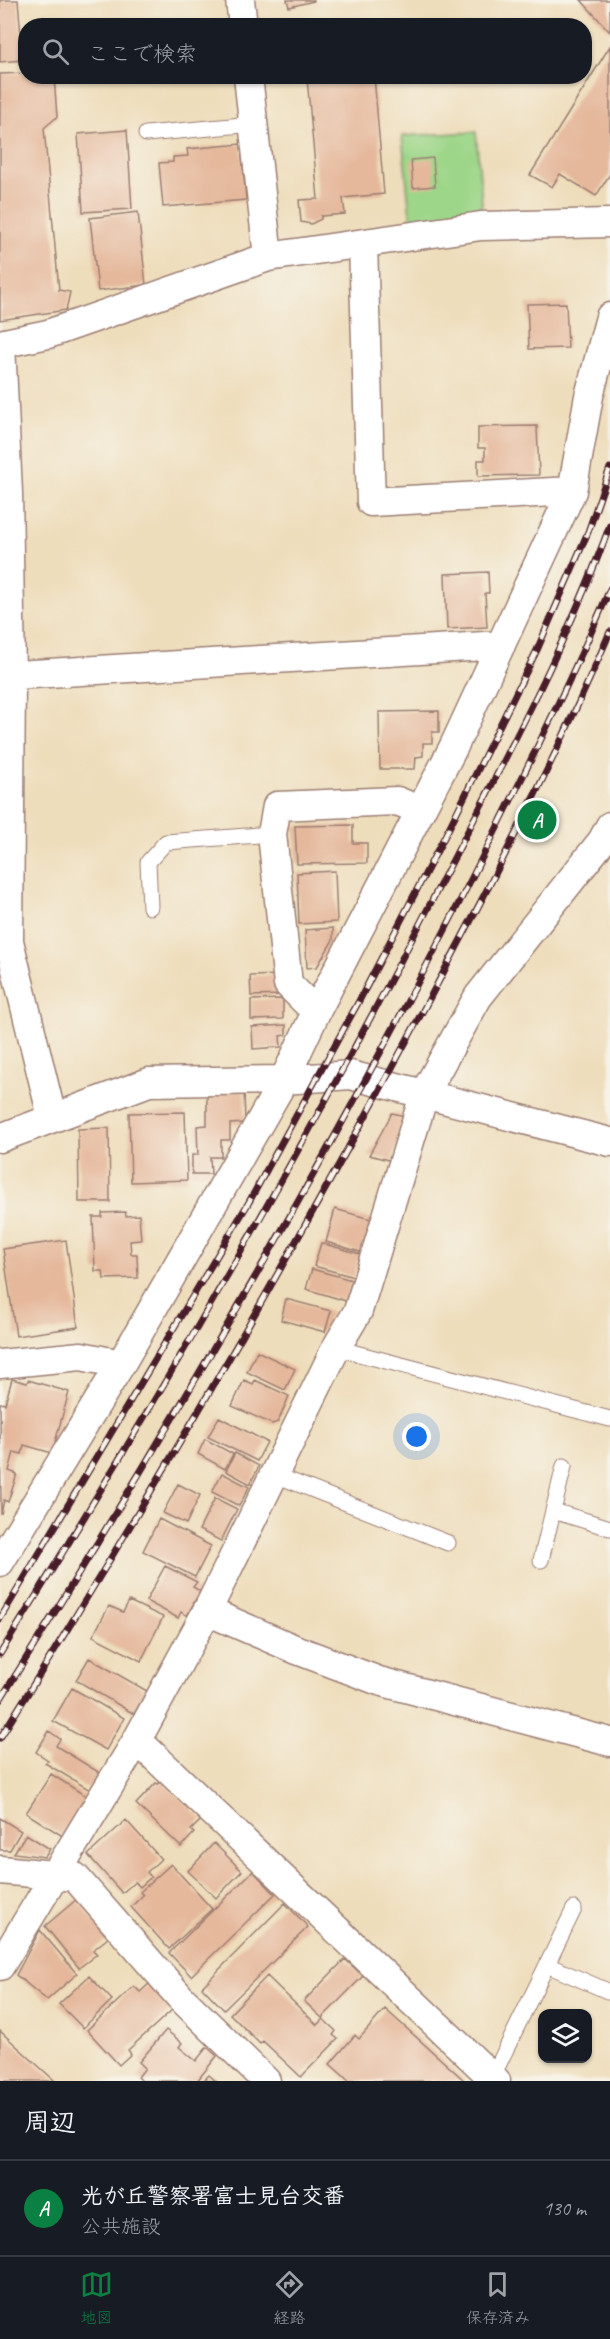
<!DOCTYPE html>
<html lang="ja">
<head>
<meta charset="utf-8">
<style>
  :root { --surface:#171b24; --page:#20242c; --text:#f1f3f6; --muted:#9ea1a6; --line:#363941; --accent:#0b8043 }
  body { margin:0; font-family:Caveat,"Klee One",sans-serif; background:var(--page); color:var(--text) }
  .controls { position:absolute; right:18px; bottom:18px; display:grid; overflow:hidden; border-radius:12px; box-shadow:0 2px 4px #0004 }
  .controls button { width:54px; height:54px; display:grid; place-items:center; padding:0; border:0; border-bottom:2px solid var(--line); background:var(--surface); color:var(--text); font:30px sans-serif }
  .you { position:absolute; left:417px; top:1437px; width:21px; height:21px; margin:-15px; border:4px solid #fff; border-radius:50%; background:#1a73e8; box-shadow:0 0 0 9px #1a73e833 }
  .badge { display:grid; place-items:center; width:39px; height:39px; border-radius:50%; background:var(--accent); color:#fff; font-size:20px; font-weight:700 }
  .pin { position:absolute; translate:-50% -50%; border:3px solid #fff; box-shadow:0 2px 6px #0006 }
  .list { margin:0; padding:0; list-style:none }
  h2 { display:flex; justify-content:space-between; align-items:center; height:78px; margin:0; padding:0 24px; font-size:26px }
  h2 small { font-size:20px; font-weight:400; color:var(--muted) }
  .list li { display:grid; grid-template-columns:39px 1fr auto; gap:18px; align-items:center; box-sizing:border-box; height:96px; padding:0 24px; border-top:2px solid var(--line) }
  .list b { display:block; font-size:22px; white-space:nowrap }
  .list p { margin:0; font-size:20px; white-space:nowrap; color:var(--muted) }
  .list em { font-size:20px; font-style:normal; color:var(--muted) }
  .icon { flex:none; width:33px; height:33px; fill:none; stroke:currentColor; stroke-width:2; stroke-linecap:round; stroke-linejoin:round }
  .map { position:relative; flex:none; width:610px; height:2081px; overflow:hidden }
  .search { position:absolute; background:var(--surface); box-shadow:0 2px 4px #0004; left:18px; right:18px; top:18px; height:66px; display:flex; align-items:center; gap:15px; box-sizing:border-box; padding:0 21px; border-radius:24px; color:var(--muted); font-size:22px }
  .sheet { height:174px; background:var(--surface) }
  nav { display:flex; justify-content:space-around; align-items:center; box-sizing:border-box; height:84px; border-top:2px solid var(--line); background:var(--surface); font-size:16px; color:var(--muted) }
  nav a { display:grid; justify-items:center; gap:3px }
  nav .on { color:var(--accent) }
  .map>svg:first-child { display:block }
</style>
</head>
<body>
<div class="map">
<svg width="610" height="2081" viewBox="0 0 610 2081">
  <rect width="100%" height="100%" fill="#f7f3e8"/>
  <filter id="ink" filterUnits="userSpaceOnUse"><feTurbulence type="fractalNoise" baseFrequency=".0167" numOctaves="2"/><feDisplacementMap in="SourceGraphic" scale="12" xChannelSelector="R" yChannelSelector="G"/><feConvolveMatrix kernelMatrix="1 2 1 2 8 2 1 2 1" color-interpolation-filters="sRGB"/></filter>
  <filter id="wash" filterUnits="userSpaceOnUse"><feTurbulence type="fractalNoise" baseFrequency=".008" numOctaves="4" result="noise"/><feDisplacementMap in="SourceGraphic" scale="24" xChannelSelector="R" yChannelSelector="G"/><feGaussianBlur stdDeviation="1.35" result="paint"/><feColorMatrix in="noise" values="0 0 0 0 0 0 0 0 0 0 0 0 0 0 0 0 0 1.4 0 .05"/><feComposite in="paint" operator="in"/></filter>
  <g filter="url(#wash)">
    <rect width="100%" height="100%" fill="#edb"/>
    <!-- green -->
    <path fill="#9dd689" stroke="#747a5a" stroke-width="1.5" d="M476 132 482 204 474 215 411 224 402 136Z"/>
    <g id="blocks">
      <!-- building -->
      <path fill="#e5b89b" d="M0 0H18L23 60 0 62Z
        M287 0H314V1L289 7Z
        M581 0H610V32Z
        M610 46V174L596 196 560 174 552 187 530 175Z
        M26 73V76H54L57 117 44 128 59 290 70 292 66 310 0 320V74Z
        M320 76H374L384 194 343 198 345 214 321 216V219L311 224 301 222 299 200 318 199 307 78Z
        M127 130 132 209 83 212 78 134Z
        M241 144 246 200 163 207 159 163 173 162V157L188 156 187 149Z
        M433 158 435 186 413 188 411 160Z
        M138 212 146 285 98 291 90 218Z
        M566 303 568 348 529 349 527 304Z
        M537 426 539 475 478 476V460H485V448H478V427Z
        M488 572 489 593H485L487 627 447 629 445 574Z
        M439 711V732H432V743H423V756L416 757 415 769H380L379 712Z
        M353 825V843H367V863L297 864 295 826Z
        M335 871 337 922 299 924 297 873Z
        M333 928V940L317 967 307 968 305 930Z
        M282 975 283 995 251 996 250 976Z
        M283 999V1019L251 1020V1000Z
        M286 1025V1035L280 1036 281 1047 253 1049 252 1027Z
        M244 1091 245 1123 230 1124V1140H221V1157H210L211 1174H192V1155H198L197 1126 207 1125V1092Z
        M185 1112 187 1180 131 1182 129 1113Z
        M392 1113 406 1116 392 1161 369 1155Z
        M109 1128 110 1202H79L78 1129Z
        M335 1209 374 1220 364 1253 326 1242Z
        M125 1212 126 1216 139 1215 141 1240 130 1241 131 1254H137L138 1278 104 1279 103 1271H95L93 1217H102V1213Z
        M66 1240 78 1327 16 1336 3 1249Z
        M321 1243 360 1254 354 1277 314 1266Z
        M312 1269 352 1280 346 1301 306 1289Z
        M286 1299 331 1311 325 1332 281 1320Z
        M257 1351 295 1369 285 1390 247 1372Z
        M12 1379 27 1383 28 1380 69 1392 52 1453 24 1445 22 1454 14 1452 9 1471 17 1474 8 1502 4 1500 1 1514 0 1403 5 1404Z
        M244 1380 253 1384 255 1380 289 1396 278 1422 272 1424 232 1406Z
        M219 1417 267 1442 257 1461 208 1437Z
        M205 1439 233 1454 225 1469 198 1454Z
        M235 1453 259 1466 250 1484 226 1471Z
        M222 1473 249 1487 239 1506 212 1492Z
        M178 1484 200 1495 186 1524 163 1513Z
        M215 1498 237 1509 221 1541 199 1530Z
        M159 1519 211 1546 195 1577 143 1551Z
        M165 1566 197 1582 193 1587 200 1591 187 1616 181 1612 178 1618 146 1601Z
        M129 1601 163 1617 141 1661 93 1636 109 1606 123 1612Z
        M89 1658 147 1691 134 1714 76 1680Z
        M72 1688 124 1718 106 1750 53 1721Z
        M49 1731 60 1739 56 1746 100 1773 90 1790 45 1763 48 1760 36 1752Z
        M51 1774 89 1798 64 1837 26 1813Z
        M162 1781 202 1819 191 1830 194 1833 181 1847 136 1804 156 1783 158 1784Z
        M0 1818 21 1831 10 1850H0Z
        M126 1820 161 1859 147 1872 151 1877 140 1887 135 1882 122 1893 88 1855Z
        M26 1834 50 1849 45 1857 14 1853Z
        M214 1843 242 1871 216 1898 188 1871Z
        M171 1864 212 1909 169 1949 131 1907 143 1895 140 1892Z
        M253 1871 275 1894 191 1976 169 1953Z
        M77 1899 108 1938 93 1950 97 1954 79 1968 45 1926Z
        M285 1903 308 1927 224 2010 202 1987Z
        M40 1930 77 1974 47 2000 16 1975Z
        M345 1959 363 1976 322 2018 304 2001Z
        M89 1976 112 2000 83 2028 59 2004Z
        M267 1976 317 2025 323 2019 336 2031 333 2035 338 2039 301 2077 263 2041 260 2044 230 2014Z
        M150 1983 173 2009 128 2050 131 2054 119 2065 87 2030 134 1986 140 1992Z
        M385 2009 465 2081H349L330 2064 355 2035 359 2039Z
        M166 2030 182 2043 179 2047 196 2061 207 2047 217 2056 197 2081H142L138 2077 145 2068 139 2062Z
        M0 2031 55 2081H0Z
        M209 2075 216 2081H203Z"/>
    </g>
  </g>
  <g filter="url(#ink)">
    <use href="#blocks" fill-opacity="0" stroke="#9c7e73" stroke-width="1.5"/>
    <g fill="none" stroke-linecap="round" stroke-linejoin="round">
      <!-- service casing -->
      <g stroke="#9c7e73" stroke-width="17">
        <path id="service" d="M146 134 253 124
          M150 907 148 862 166 842 272 834
          M336 1348 610 1419
          M273 1474 448 1543
          M553 1511 610 1528
          M541 1560 564 1466
          M547 1965 610 1992
          M492 2078 574 1909"/>
      </g>
      <!-- minor casing -->
      <g stroke="#9c7e73" stroke-width="31">
        <path id="minor" d="M240 0 243 26
          M248 76 268 257
          M363 244 371 502 572 491
          M0 344 48 334 268 257 481 226 610 223
          M1 344 8 493 11 676 9 941 52 1117
          M0 676 501 645
          M316 1012 288 984 272 834 277 806 397 801 420 810
          M0 1138 149 1082 284 1080 350 1075 610 1142
          M0 1364 81 1356 121 1364
          M0 1562 121 1364 284 1080 316 1012 454 746 572 491 589 396 610 317
          M207 1611 297 1650 379 1681 610 1742
          M137 1740 496 2081
          M0 1870 75 1877 180 1997 266 2081
          M0 1966 137 1740 207 1611 336 1348 358 1311 425 1092 478 997 602 841 610 826"/>
      </g>
      <!-- service -->
      <use href="#service" stroke="#fff" stroke-width="15"/>
      <!-- minor -->
      <use href="#minor" stroke="#fff" stroke-width="28"/>
      <!-- rail casing -->
      <g stroke="#4a1f2b" stroke-width="7">
        <path id="rail" d="M0 1619 249 1202 359 1001 449 828 537 650 588 532 610 468
          M0 1654C157 1402 307 1145 442 881 502 765 565 648 610 525
          M0 1700C164 1439 321 1173 461 899 513 797 565 694 610 589
          M0 1738C136 1521 266 1300 388 1075 467 930 545 784 610 632"/>
      </g>
      <!-- rail -->
      <use href="#rail" stroke="#f7f3e8" stroke-width="4.5" stroke-dasharray="14" stroke-linecap="butt"/>
    </g>
  </g>
</svg>
<div class="controls">
<button><svg class="icon" aria-label="layers" viewBox="0 0 24 24"><path d="M12 4l9 5-9 5-9-5zM3 14l9 5 9-5"/></svg></button>
</div>
<div class="you"></div>
<div class="pin badge" style="left:537px;top:820px">A</div>
<div class="search"><svg class="icon" aria-label="search" viewBox="0 0 24 24"><circle cx="10" cy="10" r="6"/><path d="M15 15l6 6"/></svg>ここで検索</div>
</div>
<section class="sheet">
<h2>周辺<small></small></h2>
<ul class="list">
<li><span class="badge">A</span><div><b>光が丘警察署富士見台交番</b><p>公共施設</p></div><em>130 m</em></li>
</ul>
</section>
<nav>
<a class="on"><svg class="icon" aria-label="map" viewBox="0 0 24 24"><path d="M3 6l6-2 6 2 6-2v14l-6 2-6-2-6 2zM9 4v14M15 6v14"/></svg>地図</a>
<a><svg class="icon" aria-label="directions" viewBox="0 0 24 24"><path d="M12 3l9 9-9 9-9-9zM9 14v-3h6M13 9l2 2-2 2"/></svg>経路</a>
<a><svg class="icon" aria-label="saved" viewBox="0 0 24 24"><path d="M7 4h10v16l-5-4-5 4z"/></svg>保存済み</a>
</nav>
</body>
</html>
